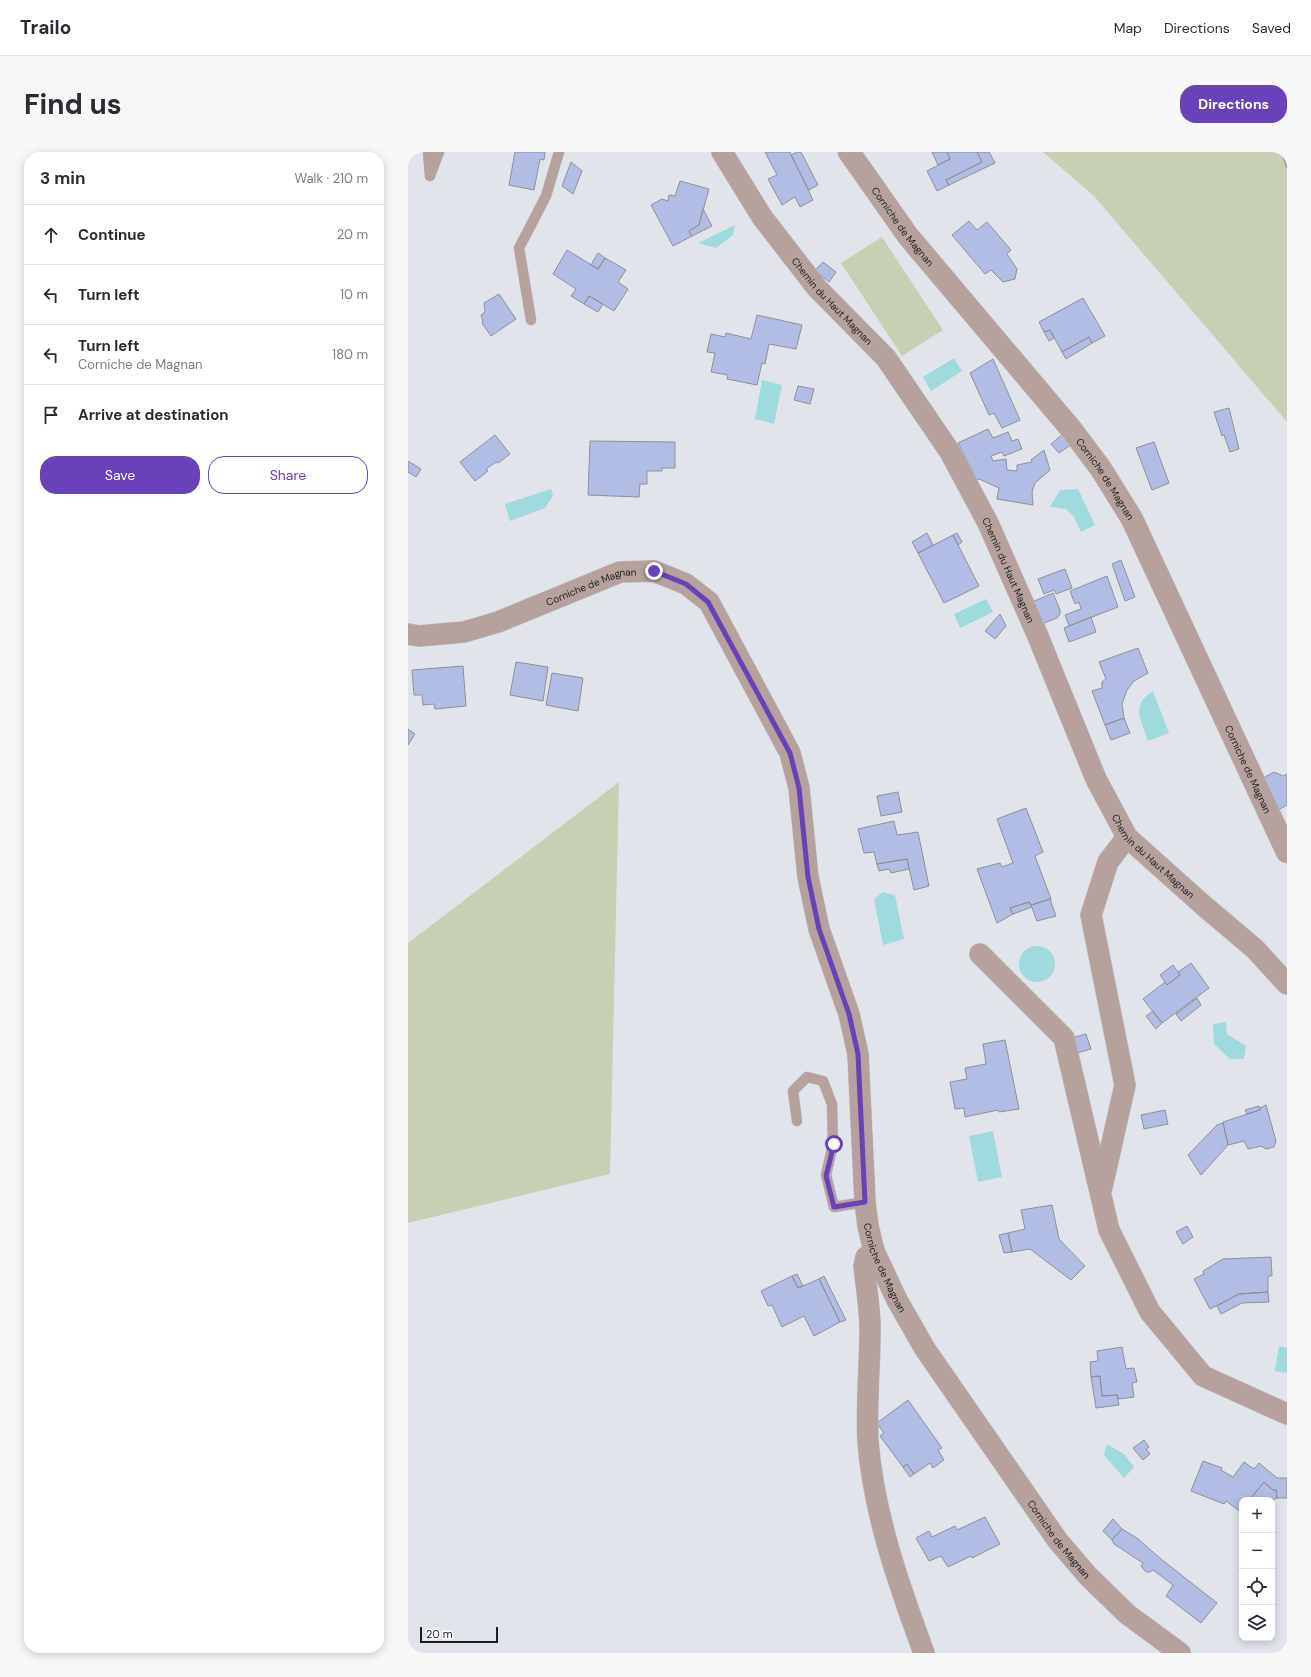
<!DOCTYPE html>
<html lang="en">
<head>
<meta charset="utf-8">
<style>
  :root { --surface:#fff; --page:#f7f7f7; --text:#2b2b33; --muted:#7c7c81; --line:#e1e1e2; --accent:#6941b9 }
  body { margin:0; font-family:"DM Sans",sans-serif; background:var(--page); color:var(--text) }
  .controls { position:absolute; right:12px; bottom:12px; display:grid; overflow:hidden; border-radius:8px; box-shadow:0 2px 10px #0003 }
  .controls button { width:36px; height:36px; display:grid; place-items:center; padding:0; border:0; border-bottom:1px solid var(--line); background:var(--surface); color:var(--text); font:20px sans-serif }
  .scale { position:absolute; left:12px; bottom:10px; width:78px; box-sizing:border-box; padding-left:4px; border:2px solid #1e1f22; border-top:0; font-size:11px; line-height:14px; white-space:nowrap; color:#1e1f22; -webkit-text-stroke:3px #fff; paint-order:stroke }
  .stop { position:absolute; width:12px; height:12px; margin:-9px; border:3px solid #6941b9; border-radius:50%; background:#fff }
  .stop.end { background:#6941b9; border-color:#fff; box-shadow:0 1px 4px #0008 }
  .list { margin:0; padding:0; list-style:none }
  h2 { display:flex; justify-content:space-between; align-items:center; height:52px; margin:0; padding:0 16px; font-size:17px }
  h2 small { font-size:13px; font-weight:400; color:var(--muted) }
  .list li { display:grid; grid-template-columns:26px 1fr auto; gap:12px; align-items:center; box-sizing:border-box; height:60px; padding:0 16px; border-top:1px solid var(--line) }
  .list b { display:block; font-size:15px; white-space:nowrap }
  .list p { margin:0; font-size:13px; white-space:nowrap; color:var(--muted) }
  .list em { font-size:13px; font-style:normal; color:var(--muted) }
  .actions { display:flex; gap:8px; padding:12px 16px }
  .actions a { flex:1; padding:9px 0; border:1px solid var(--accent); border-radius:16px; text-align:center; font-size:14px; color:var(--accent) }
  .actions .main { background:var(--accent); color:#fff }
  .icon { flex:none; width:22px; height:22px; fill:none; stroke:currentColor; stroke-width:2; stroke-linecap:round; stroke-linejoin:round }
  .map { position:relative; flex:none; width:879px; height:1501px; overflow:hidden; border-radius:16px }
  header { display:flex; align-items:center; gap:24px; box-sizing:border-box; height:56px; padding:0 20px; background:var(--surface); border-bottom:1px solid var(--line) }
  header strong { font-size:19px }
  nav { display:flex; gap:22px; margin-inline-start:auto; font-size:14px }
  .intro { display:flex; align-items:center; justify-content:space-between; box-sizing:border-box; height:96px; padding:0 24px }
  h1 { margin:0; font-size:28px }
  .button { padding:10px 18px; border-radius:16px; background:var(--accent); color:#fff; font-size:14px; font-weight:700 }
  main { display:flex; gap:24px; padding:0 24px }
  aside { flex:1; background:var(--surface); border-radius:16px; box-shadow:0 2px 10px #0003 }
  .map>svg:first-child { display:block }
</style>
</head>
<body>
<header>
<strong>Trailo</strong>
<nav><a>Map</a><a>Directions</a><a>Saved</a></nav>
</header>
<div class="intro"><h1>Find us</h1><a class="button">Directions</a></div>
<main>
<aside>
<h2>3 min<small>Walk · 210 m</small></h2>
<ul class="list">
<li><svg class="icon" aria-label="ahead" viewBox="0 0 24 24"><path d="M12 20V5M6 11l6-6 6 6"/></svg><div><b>Continue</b></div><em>20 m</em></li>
<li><svg class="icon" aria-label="left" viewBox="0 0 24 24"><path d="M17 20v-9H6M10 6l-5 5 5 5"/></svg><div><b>Turn left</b></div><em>10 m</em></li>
<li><svg class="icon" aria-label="left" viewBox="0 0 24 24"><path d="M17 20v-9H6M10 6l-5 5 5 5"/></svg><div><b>Turn left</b><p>Corniche de Magnan</p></div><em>180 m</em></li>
<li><svg class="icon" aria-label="arrive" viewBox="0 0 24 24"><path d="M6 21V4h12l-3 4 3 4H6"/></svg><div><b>Arrive at destination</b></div></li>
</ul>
<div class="actions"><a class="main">Save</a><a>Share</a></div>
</aside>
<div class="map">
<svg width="879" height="1501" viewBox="0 0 879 1501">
  <rect width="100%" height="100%" fill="#e2e4ec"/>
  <!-- green -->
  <path fill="#c8d0b3" d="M635 0H879V270L686 44Z
    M474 85 535 178 494 204 433 111Z
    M211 630 202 1022 0 1071V791Z"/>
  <!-- water -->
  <path fill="#9fdadf" d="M327 73 325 83 308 96 290 91Z
    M546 206 554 219 523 239 515 225Z
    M354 228 374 233 366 272 347 267Z
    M143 337 145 344 137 356 102 369 97 352Z
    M670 337 687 373 673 380 666 365 658 357 642 355 652 338Z
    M578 447 585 460 552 476 546 462Z
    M745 539 761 581 740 589C733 568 722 553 745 539Z
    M475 740 487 743 496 787 475 793 466 747Z
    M611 812a18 18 0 1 1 36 0a18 18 0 1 1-36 0Z
    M818 870 819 882 838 894 836 907H822L806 892 805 872Z
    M585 979 594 1025 570 1030 561 984Z
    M871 1194 879 1196V1221L867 1219Z
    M699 1292 716 1302 726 1315 716 1326 696 1303Z"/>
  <!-- building -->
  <path fill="#b2bde6" stroke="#8e9098" d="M107 0H137L136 8 132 7 126 38 101 33Z
    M357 0H382L405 48 392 55 387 45 374 53 360 27 369 23Z
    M389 0H393L410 33 401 38 383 3Z
    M524 0H539L542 7 530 13Z
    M539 0H569L574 10 538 28 541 33 529 39 519 19 542 7Z
    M569 0H581L587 11 541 33 538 28 574 10Z
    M873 0H879V16Z
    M163 10 174 19 165 42 154 34Z
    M272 29 301 37 291 73 281 79 284 84 265 94 243 53 254 47 260 49 261 43 267 44Z
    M295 57 304 74 284 84 281 79 291 73Z
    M561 69 569 78 579 70 603 98 599 102 609 117 607 127 595 130 583 118 577 122 544 83Z
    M159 98 190 117 197 106 218 118 210 130 220 137 206 159 181 144 176 152 163 144 168 137 145 122Z
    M190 101 197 106 190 117 183 113Z
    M415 110 428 120 421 130 407 118Z
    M91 142 108 167 83 184 74 171 75 170 73 163 77 160 76 151Z
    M181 144 195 152 190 160 176 152Z
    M675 146 697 184 684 191 681 185 654 200 642 178 636 180 631 170Z
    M349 163 394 173 388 197 361 192 357 212 354 211 349 233 319 227 320 223 303 220 307 201 299 200 303 182 317 185 318 181 343 187Z
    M642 178 646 186 641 189 636 180Z
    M681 185 684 191 658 207 654 200Z
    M585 207 612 268 594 276 586 261 581 263 562 221Z
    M390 234 406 237 402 252 386 248Z
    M821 256 831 297 822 300 816 283 814 284 806 260Z
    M580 277 585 286 600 280 604 289 610 287 614 297 596 304 594 300 583 304 585 309 598 307 599 318 609 319V313L624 310 623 308 636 298 642 318 627 331 624 340 625 353 589 347 591 336 571 327 569 328 550 291Z
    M656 281 664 292 651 301 643 292Z
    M87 283 102 302 90 311 88 310 78 317 80 319 67 329 52 310Z
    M182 289 267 290V316H254V319H239V332H232L231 345 180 343Z
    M746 290 761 331 744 338 728 296Z
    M0 309 13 317 8 325 0 320Z
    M519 381 525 393 510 401 504 390Z
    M549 381 554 390 550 393 545 383Z
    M545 383 571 434 536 451 510 401Z
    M713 408 727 445 717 449 704 412Z
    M657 417 664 436 648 442 646 438 636 442 630 427Z
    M699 424 710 455 661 474 657 463 673 457 671 450 667 452 662 439Z
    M645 441 652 458V462L649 466 634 472 624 450Z
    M592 462 598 474 587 487 577 479Z
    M683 465 688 480 661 490 656 476Z
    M730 496 740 521 726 529 719 538 714 552 716 566 697 573 684 539 694 536V530L698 527 691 510Z
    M108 510 140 515 135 549 102 543Z
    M55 514 58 554 27 557 26 552 15 553 14 543H6L4 518Z
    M144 521 175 526 170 559 138 553Z
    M716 566 722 581 703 588 697 573Z
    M0 577 7 582 0 593Z
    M866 620 875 624 879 622V653L870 658 855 626Z
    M490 640 494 660 473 664 469 644Z
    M618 656 635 700 627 704 643 747 623 753 621 750 602 756 605 762 589 771 569 717 592 711 594 715 605 711 589 667Z
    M486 669 489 683 510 680 521 734 506 738 499 707 469 712 466 700 456 701 450 677Z
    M499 707 501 717 483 721 481 717 471 719 469 712Z
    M642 747 648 764 629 769 623 753Z
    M621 750 624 755 605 762 602 756Z
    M783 811 801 836 754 871 735 847 757 830 759 833 772 823 770 820Z
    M765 813 772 823 759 833 752 823Z
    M789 846 793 853 773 869 768 862Z
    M745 859 754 871 748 877 738 864Z
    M678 882 683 897 669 901 663 886Z
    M597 888 611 957 591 960 590 958 557 965 556 956 547 957 542 930 559 927 557 916 578 912 575 892Z
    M858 953 868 989 866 995 858 997 853 994 840 997 836 989 820 993 815 970 852 958V956Z
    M851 954 852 958 839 962 837 958Z
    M757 958 760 972 736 977 733 963Z
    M815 971 820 993 793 1023 780 1003 809 973Z
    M644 1053 651 1087 677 1114 663 1128 622 1097 604 1100 600 1081 617 1077 613 1058Z
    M779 1074 785 1085 775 1092 768 1080Z
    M600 1081 604 1100 596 1101 591 1083Z
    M863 1105 864 1124H860V1140L831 1142 802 1157 786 1127 796 1122 795 1119 815 1107Z
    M389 1122 395 1134 390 1136 384 1124Z
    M384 1124 390 1136 411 1127 432 1170 406 1184 396 1164 374 1175 364 1153 360 1154 353 1139Z
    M416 1124 438 1168 432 1170 411 1127Z
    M860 1140 861 1150 834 1151 813 1162 809 1154 831 1142Z
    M714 1195 718 1217 726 1216 729 1230 724 1231 726 1245 711 1247 709 1243 694 1244 692 1224 683 1225 682 1210 690 1209 689 1199Z
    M692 1224 694 1244 709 1243 711 1253 688 1256 683 1225Z
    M500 1248 534 1296 530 1298 536 1308 525 1316 522 1311 506 1322 499 1312 495 1315 472 1284 476 1281 469 1271Z
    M736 1288 741 1295 738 1297 742 1302 735 1308 725 1296Z
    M795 1309 814 1316 813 1318 825 1325 836 1310 846 1317 851 1311 869 1326H879V1346H869L868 1338H865L856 1330 843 1346 845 1348H834V1361L818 1349 816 1352 783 1339Z
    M499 1312 506 1322 502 1325 495 1315Z
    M856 1330 865 1338H868L869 1346 864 1348H845L843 1346Z
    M577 1365 592 1392 564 1406 563 1404 540 1415 533 1404 521 1409 508 1386 521 1379 524 1385 547 1374 549 1378Z
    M705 1367 714 1377 704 1388 695 1379Z
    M714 1377 729 1386 753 1407 809 1451 793 1471 758 1444 765 1433 745 1418 742 1420H738L733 1414 735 1411 706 1392 704 1388Z"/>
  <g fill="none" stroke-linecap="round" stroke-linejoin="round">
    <!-- service casing -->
    <g stroke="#bfc1c8" stroke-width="11">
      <path id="service" d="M20 0 22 24 31 0
        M123 168 111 96 138 44 151 0
        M389 969 385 939 399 925 415 929 424 952 425 992 418 1023 426 1055 457 1050"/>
    </g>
    <!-- minor casing -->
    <g stroke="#bfc1c8" stroke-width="22">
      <g id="minor">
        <path id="s1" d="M314 0 354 65 409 136 478 206 542 300 580 371 629 482 688 627 719 685 795 753 847 797 879 832"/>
        <path id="s2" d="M0 482 11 484 56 480 90 470 212 420 246 419 278 432 301 450 382 601 391 636 400 725 411 777 441 862 450 902 457 1050 460 1074 466 1099 489 1148 517 1197 650 1389 680 1424 719 1462 772 1501"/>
        <path d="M572 802 656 886 701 1078 742 1160 795 1224 879 1262"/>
        <path d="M694 1035 717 933 683 763 700 710 719 685"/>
        <path d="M466 1099 458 1105 456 1114C458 1134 462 1156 462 1177 462 1215 458 1252 460 1290 466 1363 491 1433 516 1501"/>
      </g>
    </g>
    <!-- tertiary casing -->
    <g stroke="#bfc1c8" stroke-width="23">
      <g id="tertiary">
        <path id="s3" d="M441 0 500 84 663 277 693 317 724 367 879 700"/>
      </g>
    </g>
    <!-- service -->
    <use href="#service" stroke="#b7a19c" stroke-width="10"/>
    <!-- minor -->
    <use href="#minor" stroke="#b7a19c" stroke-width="21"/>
    <!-- tertiary -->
    <use href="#tertiary" stroke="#b7a19c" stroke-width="22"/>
  </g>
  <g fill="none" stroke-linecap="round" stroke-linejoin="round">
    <!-- route -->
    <path stroke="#6941b9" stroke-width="5" d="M246 419 278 432 300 450 382 601 391 636 400 725 411 777 441 862 450 902 457 1050 426 1055 418 1024 426 992"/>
  </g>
  <g text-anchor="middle" stroke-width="3" stroke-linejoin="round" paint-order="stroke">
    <!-- street labels -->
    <g font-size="10" fill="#1e1f22" stroke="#fff">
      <text dy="4" stroke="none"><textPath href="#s3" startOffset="92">Corniche de Magnan</textPath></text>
      <text dy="4" stroke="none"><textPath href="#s1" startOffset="186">Chemin du Haut Magnan</textPath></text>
      <text dy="4" stroke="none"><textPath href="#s3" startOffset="416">Corniche de Magnan</textPath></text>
      <text dy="4" stroke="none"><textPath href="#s1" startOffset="510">Chemin du Haut Magnan</textPath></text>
      <text dy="4" stroke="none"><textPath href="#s2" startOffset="192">Corniche de Magnan</textPath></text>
      <text dy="4" stroke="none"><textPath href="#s3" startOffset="740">Corniche de Magnan</textPath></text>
      <text dy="4" stroke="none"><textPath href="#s1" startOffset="834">Chemin du Haut Magnan</textPath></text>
      <text dy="4" stroke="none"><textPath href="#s2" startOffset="1020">Corniche de Magnan</textPath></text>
      <text dy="4" stroke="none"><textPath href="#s2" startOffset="1344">Corniche de Magnan</textPath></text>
    </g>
  </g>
</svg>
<div class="controls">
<button>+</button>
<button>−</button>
<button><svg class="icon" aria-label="locate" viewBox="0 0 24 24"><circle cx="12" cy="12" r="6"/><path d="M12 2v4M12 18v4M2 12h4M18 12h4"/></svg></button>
<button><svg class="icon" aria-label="layers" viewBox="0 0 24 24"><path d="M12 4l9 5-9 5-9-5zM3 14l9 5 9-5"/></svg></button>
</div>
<div class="scale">20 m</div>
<div class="stop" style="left:426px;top:992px"></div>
<div class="stop end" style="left:246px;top:419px"></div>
</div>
</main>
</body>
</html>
